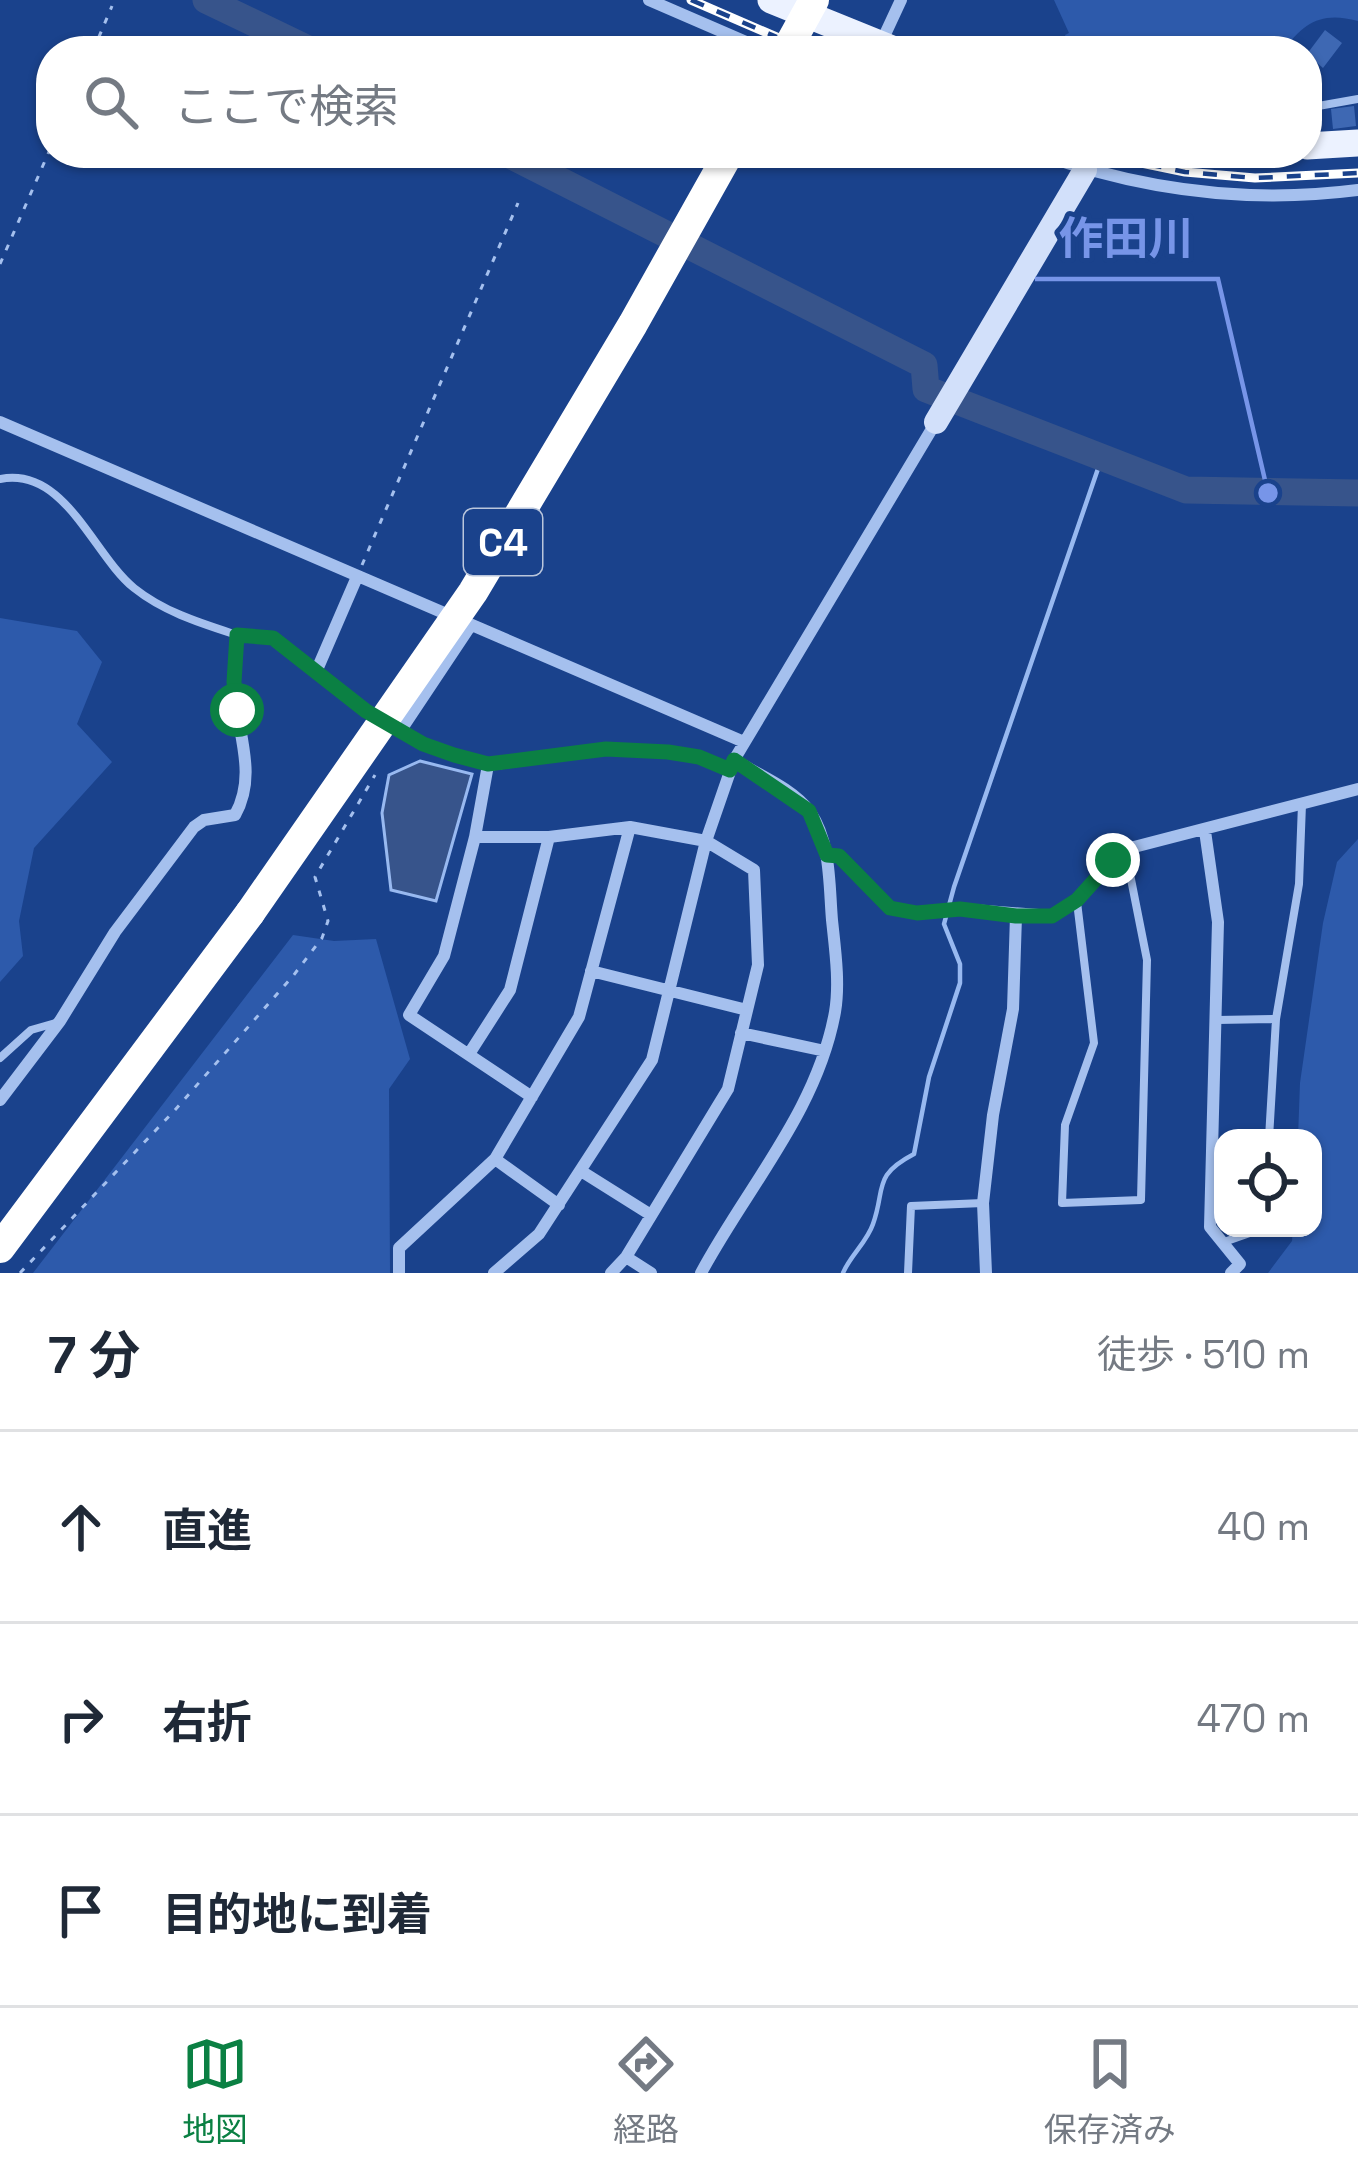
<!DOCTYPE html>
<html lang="ja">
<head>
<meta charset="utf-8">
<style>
  :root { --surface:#fff; --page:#f6f6f7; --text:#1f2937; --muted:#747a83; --line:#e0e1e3; --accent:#0b8043 }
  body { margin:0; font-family:"Space Grotesk","Noto Sans JP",sans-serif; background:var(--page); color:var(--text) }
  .controls { position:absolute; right:36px; bottom:36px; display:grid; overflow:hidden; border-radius:24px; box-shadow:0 3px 9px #0004 }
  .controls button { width:108px; height:108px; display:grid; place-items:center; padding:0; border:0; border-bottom:3px solid var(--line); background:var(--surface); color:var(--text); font:60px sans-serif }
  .stop { position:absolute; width:36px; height:36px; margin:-27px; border:9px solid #0b8043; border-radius:50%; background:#fff }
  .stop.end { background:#0b8043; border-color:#fff; box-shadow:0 3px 12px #0008 }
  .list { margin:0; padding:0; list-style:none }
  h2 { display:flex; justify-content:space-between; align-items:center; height:156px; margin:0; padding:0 48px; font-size:51px }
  h2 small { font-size:39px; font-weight:400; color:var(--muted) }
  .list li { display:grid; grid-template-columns:78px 1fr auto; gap:36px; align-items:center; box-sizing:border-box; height:192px; padding:0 48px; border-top:3px solid var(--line) }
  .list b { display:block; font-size:45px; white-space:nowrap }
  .list em { font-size:39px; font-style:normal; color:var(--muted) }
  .icon { flex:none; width:66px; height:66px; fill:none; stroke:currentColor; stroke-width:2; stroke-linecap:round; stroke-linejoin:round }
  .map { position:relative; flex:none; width:1358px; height:1273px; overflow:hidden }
  .search { position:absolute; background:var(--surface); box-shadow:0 3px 9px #0004; left:36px; right:36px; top:36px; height:132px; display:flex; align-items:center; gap:30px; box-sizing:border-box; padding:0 42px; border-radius:48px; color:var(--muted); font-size:45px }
  .sheet { height:732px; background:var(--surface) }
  nav { display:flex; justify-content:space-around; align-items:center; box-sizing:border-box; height:168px; border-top:3px solid var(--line); background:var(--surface); font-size:33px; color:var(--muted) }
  nav a { display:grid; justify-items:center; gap:6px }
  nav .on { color:var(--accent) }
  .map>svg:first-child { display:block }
</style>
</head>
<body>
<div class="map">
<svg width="1358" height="1273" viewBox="0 0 1358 1273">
  <rect width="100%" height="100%" fill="#1a428c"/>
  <!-- green -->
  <path fill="#2d5aab" d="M1054 0H1358V21C1322 11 1304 22 1283 51H1070L1065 35 1069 33Z
    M0 618 77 631 102 662 77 724 112 762 34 848 19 921 23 956 0 982Z
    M1358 839V1273H1268L1292 1241 1293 1228H1313V1138H1298L1300 1083 1323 923 1337 862Z
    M293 935 334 941 376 939 410 1059 389 1089 390 1273H33Z"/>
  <!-- water -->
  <path fill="#37548b" stroke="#98b9f0" stroke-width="3" d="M420 761 472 774 436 901 391 890 382 813 389 775Z"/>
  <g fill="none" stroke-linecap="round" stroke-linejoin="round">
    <!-- stream -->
    <path stroke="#98b9f0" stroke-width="4.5" d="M843 1273C850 1256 867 1242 873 1224 886 1188 872 1176 914 1154L929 1077 960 983V964L944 924 954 887 1101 460"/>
    <!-- river -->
    <path stroke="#37548b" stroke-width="27" d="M206 0 312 51
      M506 153 924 365 926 389 1186 490 1358 493"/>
  </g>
  <!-- building -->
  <path fill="#3e68b3" d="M1325 30 1342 43 1323 68 1307 54Z
    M1354 106 1356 126 1333 129 1331 109Z"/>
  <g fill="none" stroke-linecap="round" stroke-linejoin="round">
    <!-- path -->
    <path stroke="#a5c0ee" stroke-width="3" stroke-dasharray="6 9" stroke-linecap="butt" d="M93 51 112 6
      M0 264 51 147
      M362 565 518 203
      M20 1273 174 1111 293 976 322 938 328 921 315 877 375 775"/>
    <!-- lane -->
    <path stroke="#a5c0ee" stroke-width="8" d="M1307 108 1358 99
      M0 479C65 466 93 555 134 588 164 612 200 623 237 635
      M1077 902 1094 1043 1065 1125 1062 1203 1141 1200 1147 960 1126 854
      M1217 1020 1276 1019
      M0 1058 31 1030 59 1022
      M1269 1138 1276 1019 1299 884 1302 804
      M1224 1242 1264 1228
      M908 1273 911 1206 983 1203"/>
    <!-- street -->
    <path stroke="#a5c0ee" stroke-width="12" d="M649 0 767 51
      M881 43 901 0
      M1038 153C1141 190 1249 204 1358 190
      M0 422 744 742
      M316 672 357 577
      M401 730 471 625
      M488 765 475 837 444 956 409 1015 532 1097
      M1205 831 1218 922 1210 1227 1240 1264 1231 1273
      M475 837H549L630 827 706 841 754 870 758 965 728 1089 626 1257 611 1273
      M827 855 839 856 890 908 917 913 960 909 1052 916 1077 900 1113 860 1134 847 1358 789
      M591 971 747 1010
      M741 1033 825 1051
      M469 1054 510 990 549 837
      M0 1100 60 1021 115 932 194 827 204 820 235 815C259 772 235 729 234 683 233 668 236 651 237 635L273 638 366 711 423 744 454 755 488 765 606 749 668 752 699 757 730 769
      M495 1159 559 1205
      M581 1171 651 1215
      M626 1257 651 1273
      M399 1273V1248L495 1159 579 1017 630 827
      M494 1273 539 1234 652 1060 706 841 734 760 936 422
      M701 1273C747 1187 817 1111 835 1012 840 983 835 949 832 920 829 885 831 842 810 812 794 789 757 774 734 760
      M986 1273 983 1203 993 1115 1013 1009 1016 916"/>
    <!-- secondary -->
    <path stroke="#d2e0fa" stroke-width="24" d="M936 422 1085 170"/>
    <!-- primary -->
    <path stroke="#ecf2ff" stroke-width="27" d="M771 0 897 51
      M1307 146 1358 143"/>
    <!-- highway -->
    <path stroke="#fff" stroke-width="30" d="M0 1248 250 913"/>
    <!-- rail casing -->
    <g stroke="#fff" stroke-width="9">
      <path id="rail" d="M691 0 809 51
        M1093 153 1185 172 1255 178 1358 173"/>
    </g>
    <!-- rail -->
    <use href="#rail" stroke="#1a428c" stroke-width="4.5" stroke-dasharray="14" stroke-linecap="butt"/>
    <!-- highway-bridge -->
    <path stroke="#fff" stroke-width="30" d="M786 51 814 0
      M250 913 473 592 633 324 729 153"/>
  </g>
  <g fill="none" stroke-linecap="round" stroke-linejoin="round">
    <!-- route -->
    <path stroke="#0b8043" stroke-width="15" d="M237 710 234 682 237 635 273 638 366 711 423 744 454 755 488 764 606 749 668 752 699 757 730 770 734 760 809 811 827 855 839 856 890 908 917 913 960 909 1016 916H1052L1077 900 1113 860"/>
  </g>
  <g text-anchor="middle" stroke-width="10" stroke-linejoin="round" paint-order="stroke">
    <!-- shield labels -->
    <rect fill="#1a428c" stroke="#bac6dc" stroke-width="3" x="464" y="509" width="78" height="66" rx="9"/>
    <g font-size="39" font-weight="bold" fill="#fff">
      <text x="503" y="556">C4</text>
    </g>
  </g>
  <!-- callouts -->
  <path fill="none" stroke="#7795e8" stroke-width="4.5" d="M1268 493L1218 279H1035"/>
  <circle fill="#7795e8" stroke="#1a428c" stroke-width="4.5" cx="1268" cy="493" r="12"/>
  <g font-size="45" text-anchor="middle" font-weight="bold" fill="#7795e8" stroke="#1a428c" stroke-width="10" stroke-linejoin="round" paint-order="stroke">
    <text x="1126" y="254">作田川</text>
  </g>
</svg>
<div class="controls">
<button><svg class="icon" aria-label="locate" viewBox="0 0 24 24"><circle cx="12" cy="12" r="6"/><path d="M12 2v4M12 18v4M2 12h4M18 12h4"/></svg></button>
</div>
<div class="stop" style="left:237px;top:710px"></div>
<div class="stop end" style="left:1113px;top:860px"></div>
<div class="search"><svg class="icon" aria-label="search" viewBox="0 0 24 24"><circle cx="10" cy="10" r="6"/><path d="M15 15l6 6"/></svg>ここで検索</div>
</div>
<section class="sheet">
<h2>7 分<small>徒歩 · 510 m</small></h2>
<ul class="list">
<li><svg class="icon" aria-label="ahead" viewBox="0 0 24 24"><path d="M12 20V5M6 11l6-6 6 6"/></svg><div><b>直進</b></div><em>40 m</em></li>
<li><svg class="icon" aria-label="right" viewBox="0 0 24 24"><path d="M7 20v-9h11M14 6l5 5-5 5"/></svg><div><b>右折</b></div><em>470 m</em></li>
<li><svg class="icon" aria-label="arrive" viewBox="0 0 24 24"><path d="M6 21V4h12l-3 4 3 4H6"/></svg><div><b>目的地に到着</b></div></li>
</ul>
</section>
<nav>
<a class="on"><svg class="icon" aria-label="map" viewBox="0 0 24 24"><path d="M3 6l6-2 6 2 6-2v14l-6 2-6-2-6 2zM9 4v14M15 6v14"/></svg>地図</a>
<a><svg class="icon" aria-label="directions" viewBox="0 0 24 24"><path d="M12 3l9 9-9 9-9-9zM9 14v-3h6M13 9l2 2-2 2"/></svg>経路</a>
<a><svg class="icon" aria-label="saved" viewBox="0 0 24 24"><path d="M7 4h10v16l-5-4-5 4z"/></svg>保存済み</a>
</nav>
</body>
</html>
